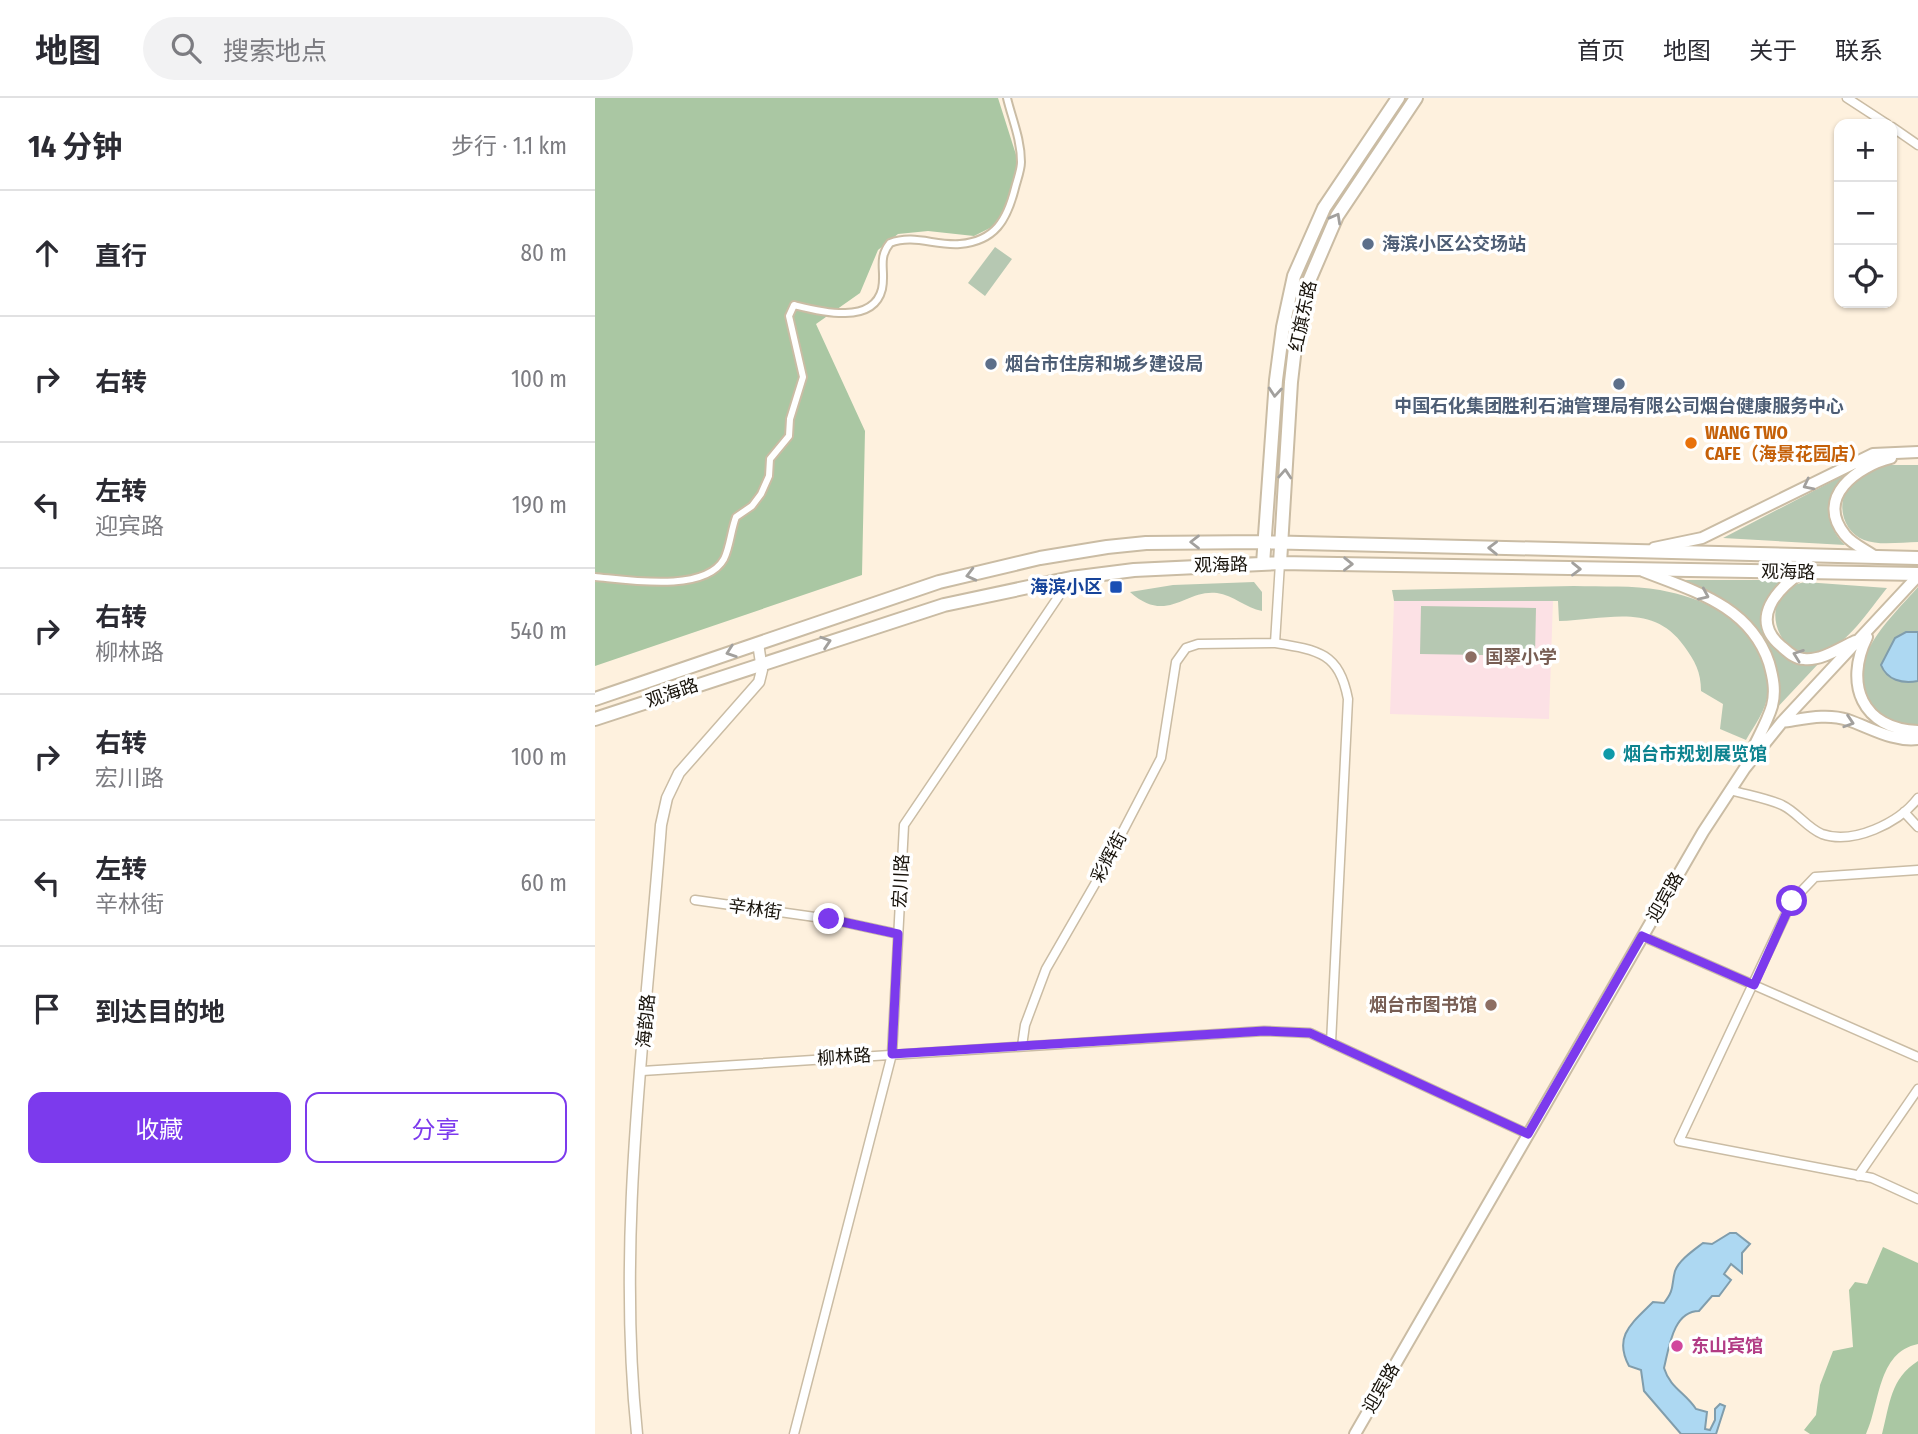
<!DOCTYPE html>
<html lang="zh">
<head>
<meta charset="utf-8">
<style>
  :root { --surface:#fff; --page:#f2f2f3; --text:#2b2b33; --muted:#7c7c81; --line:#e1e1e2; --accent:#7c3aed }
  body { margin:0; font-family:"Fira Sans Condensed","Noto Sans SC",sans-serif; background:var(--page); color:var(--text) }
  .controls { position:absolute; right:21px; top:21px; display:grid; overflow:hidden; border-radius:14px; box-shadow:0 2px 5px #0004 }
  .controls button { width:63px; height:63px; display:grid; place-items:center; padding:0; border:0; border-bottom:2px solid var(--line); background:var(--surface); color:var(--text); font:35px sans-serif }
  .stop { position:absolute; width:21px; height:21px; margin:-16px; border:5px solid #7c3aed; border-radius:50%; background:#fff }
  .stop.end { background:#7c3aed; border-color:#fff; box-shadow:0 2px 7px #0008 }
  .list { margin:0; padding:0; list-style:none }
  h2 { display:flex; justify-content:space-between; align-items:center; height:91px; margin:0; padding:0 28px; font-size:30px }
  h2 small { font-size:23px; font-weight:400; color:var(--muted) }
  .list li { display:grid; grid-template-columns:46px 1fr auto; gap:21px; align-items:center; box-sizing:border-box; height:126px; padding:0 28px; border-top:2px solid var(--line) }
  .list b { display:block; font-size:26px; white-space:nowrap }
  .list p { margin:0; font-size:23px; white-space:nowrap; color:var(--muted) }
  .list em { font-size:23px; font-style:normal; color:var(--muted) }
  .actions { display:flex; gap:14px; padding:21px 28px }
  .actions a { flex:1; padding:16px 0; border:2px solid var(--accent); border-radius:14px; text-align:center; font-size:24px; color:var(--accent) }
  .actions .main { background:var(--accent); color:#fff }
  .icon { flex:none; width:38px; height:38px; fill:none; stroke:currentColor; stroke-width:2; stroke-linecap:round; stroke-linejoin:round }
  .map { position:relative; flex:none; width:1323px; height:1336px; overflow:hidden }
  header { display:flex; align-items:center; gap:42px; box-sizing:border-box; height:98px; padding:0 35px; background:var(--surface); border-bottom:2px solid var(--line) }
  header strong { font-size:33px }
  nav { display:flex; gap:38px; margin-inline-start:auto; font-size:24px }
  .search { width:490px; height:63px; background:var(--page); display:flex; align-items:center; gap:18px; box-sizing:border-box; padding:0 24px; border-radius:38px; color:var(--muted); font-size:26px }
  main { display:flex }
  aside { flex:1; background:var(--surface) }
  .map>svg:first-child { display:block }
</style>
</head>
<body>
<header>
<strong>地图</strong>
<div class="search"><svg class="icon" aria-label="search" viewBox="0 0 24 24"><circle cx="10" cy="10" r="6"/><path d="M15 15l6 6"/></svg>搜索地点</div>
<nav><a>首页</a><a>地图</a><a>关于</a><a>联系</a></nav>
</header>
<main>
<aside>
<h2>14 分钟<small>步行 · 1.1 km</small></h2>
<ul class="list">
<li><svg class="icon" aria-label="ahead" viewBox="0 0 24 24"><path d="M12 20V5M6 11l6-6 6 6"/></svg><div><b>直行</b></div><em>80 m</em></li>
<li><svg class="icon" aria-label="right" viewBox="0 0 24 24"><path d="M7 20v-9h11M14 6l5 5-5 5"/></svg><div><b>右转</b></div><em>100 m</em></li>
<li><svg class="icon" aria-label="left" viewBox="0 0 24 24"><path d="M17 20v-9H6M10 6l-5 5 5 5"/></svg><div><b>左转</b><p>迎宾路</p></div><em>190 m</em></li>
<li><svg class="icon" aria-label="right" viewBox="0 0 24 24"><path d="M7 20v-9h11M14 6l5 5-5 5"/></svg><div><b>右转</b><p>柳林路</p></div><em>540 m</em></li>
<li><svg class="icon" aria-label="right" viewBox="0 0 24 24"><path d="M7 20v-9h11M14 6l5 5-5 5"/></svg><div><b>右转</b><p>宏川路</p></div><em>100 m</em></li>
<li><svg class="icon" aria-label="left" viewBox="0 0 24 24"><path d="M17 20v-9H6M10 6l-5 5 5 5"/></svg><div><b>左转</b><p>辛林街</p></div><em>60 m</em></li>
<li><svg class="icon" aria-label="arrive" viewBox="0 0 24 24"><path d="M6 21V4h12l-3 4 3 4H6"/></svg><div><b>到达目的地</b></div></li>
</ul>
<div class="actions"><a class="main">收藏</a><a>分享</a></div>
</aside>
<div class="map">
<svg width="1323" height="1336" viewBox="0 0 1323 1336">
  <rect width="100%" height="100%" fill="#fef1de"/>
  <!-- industrial -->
  <path fill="#fce1e5" d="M958 502 954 621 795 616 799 503Z"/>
  <!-- green -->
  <path fill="#b6c8b2" d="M400 149 417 161 390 198 373 185Z
    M1293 367H1323V444C1307 444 1284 448 1269 442 1248 434 1240 405 1255 388 1265 376 1279 372 1293 367Z
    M1251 376C1234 399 1227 426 1250 447L1128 440Z
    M1089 482H1187L1173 499 1169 510 1177 545 1198 563 1225 564 1177 615C1178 605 1181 593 1181 582 1181 530 1131 500 1089 482Z
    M659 484 667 494V513C651 510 638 497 622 495 590 491 572 527 535 494L578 487Z
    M1210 484 1292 490C1274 512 1254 545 1227 555 1184 571 1156 494 1210 484Z
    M979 488C1007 489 1038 487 1065 492 1108 500 1150 519 1166 562 1170 572 1174 583 1173 594 1172 611 1159 628 1151 642L1125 631 1128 606 1106 593C1106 574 1100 563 1089 548 1058 504 1011 522 964 523L963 503H799L797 492Z
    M1323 489V626C1306 628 1290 624 1278 611 1241 568 1297 519 1323 489Z
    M826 508 941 510 940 558 825 556Z"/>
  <!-- forest -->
  <path fill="#aac7a3" d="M0 0H403L423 63 412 109 399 128 379 138 333 133 303 136 283 152 265 195 221 226 270 333 267 477 0 568Z
    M1288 1149 1323 1165V1246C1282 1254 1285 1307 1271 1336H1215L1209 1332 1221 1317 1225 1287 1238 1253 1258 1249 1254 1192 1260 1184 1272 1186Z
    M1323 1263V1336H1287C1295 1306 1295 1281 1323 1263Z"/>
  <!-- water -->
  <path fill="#add8f2" stroke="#809dac" stroke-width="2" d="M1311 534H1323V583C1307 586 1292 582 1286 567L1300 540Z
    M1135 1135H1141L1155 1146 1147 1155V1175L1136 1166 1129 1176 1136 1182 1124 1198H1117L1104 1213C1078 1213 1074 1250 1069 1270 1075 1290 1091 1295 1101 1311L1112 1314 1110 1331 1115 1332 1120 1322V1311L1125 1306 1130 1308 1121 1336H1086L1049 1293 1046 1272 1034 1268C1018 1238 1037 1225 1058 1204L1069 1205C1080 1191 1076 1188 1080 1173 1084 1162 1099 1152 1108 1145L1117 1146Z"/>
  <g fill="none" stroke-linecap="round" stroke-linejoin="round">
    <!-- pedestrian casing -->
    <g stroke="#cabca4" stroke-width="10">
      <path id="pedestrian" d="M0 479C33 482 110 495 129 461 135 449 136 432 141 419L157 408 166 396 174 378 175 361 194 338 195 321 208 279 194 218 199 207C223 213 278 228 287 191 291 173 282 161 295 145 319 136 340 148 365 146 400 143 412 122 420 90 422 82 426 72 426 64 426 41 417 21 412 0"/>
    </g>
    <!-- minor casing -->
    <g stroke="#cabca4" stroke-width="11">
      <path id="minor" d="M1252 0 1292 26
        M1297 29 1323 47
        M685 465 680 545C724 552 744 555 753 601L736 945
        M1135 692C1152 697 1171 700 1187 707 1202 714 1212 730 1227 736 1258 747 1304 725 1323 700
        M1309 714 1323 729
        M1323 772 1220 779 1197 803 1084 1043 1277 1080 1323 1101
        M100 802 234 821 303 836
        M1047 838 1323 959
        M427 948 430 927 451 871 504 779 566 660 581 564 591 550 603 546 680 545
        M47 973 669 933 715 935 933 1036
        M1263 1078 1323 991
        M199 1336 297 956 309 727 476 480"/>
    </g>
    <!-- tertiary casing -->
    <g stroke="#cabca4" stroke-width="13">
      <path id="tertiary" d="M42 1336C21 1134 51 929 66 727L72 700 84 675 164 584 167 572 163 545"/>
    </g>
    <!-- secondary casing -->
    <g stroke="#cabca4" stroke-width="14">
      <path id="secondary" d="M1059 450 1107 440 1278 356 1323 354
        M1281 459C1271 452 1257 446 1250 437 1219 399 1263 368 1296 360
        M1048 473C1099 493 1155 508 1174 565 1178 579 1181 593 1177 608 1172 625 1162 641 1155 657
        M1207 474C1182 491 1154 521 1186 548 1193 554 1200 561 1209 561 1226 563 1245 550 1260 543
        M1272 539C1249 586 1267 631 1323 633
        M1187 624C1209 621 1231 615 1253 622 1276 630 1298 644 1323 641
        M760 1336 1108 734 1150 670 1187 624 1323 478"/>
    </g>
    <!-- primary casing -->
    <g stroke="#cabca4" stroke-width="16">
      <path id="primary" d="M685 465 696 284 702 232 714 183 742 118 821 0
        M668 466 681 282 688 229 699 178 729 110 803 0
        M0 601 344 484 445 460 512 449 551 445 669 444 1323 460
        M0 621 349 507 476 480 539 472 685 465 1323 476"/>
    </g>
    <!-- pedestrian -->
    <use href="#pedestrian" stroke="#fff" stroke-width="6"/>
    <!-- minor -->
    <use href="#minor" stroke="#fff" stroke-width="8"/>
    <!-- tertiary -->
    <use href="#tertiary" stroke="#fff" stroke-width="10"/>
    <!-- secondary -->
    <use href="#secondary" stroke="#fff" stroke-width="10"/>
    <!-- primary -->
    <use href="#primary" stroke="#fff" stroke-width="12"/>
  </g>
  <!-- one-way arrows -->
  <defs><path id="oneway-chevron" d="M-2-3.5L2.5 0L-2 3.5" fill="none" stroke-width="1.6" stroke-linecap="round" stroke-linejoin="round" transform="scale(1.75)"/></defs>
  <g stroke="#a2a09d">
    <use href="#oneway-chevron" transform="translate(741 120) rotate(-61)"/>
    <use href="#oneway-chevron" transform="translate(680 294) rotate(95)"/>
    <use href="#oneway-chevron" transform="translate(690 376) rotate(-86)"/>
    <use href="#oneway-chevron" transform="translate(1213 387) rotate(153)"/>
    <use href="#oneway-chevron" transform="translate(600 444) rotate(180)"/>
    <use href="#oneway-chevron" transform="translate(898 450) rotate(-179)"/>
    <use href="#oneway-chevron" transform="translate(753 466) rotate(1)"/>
    <use href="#oneway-chevron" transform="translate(981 471) rotate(1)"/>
    <use href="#oneway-chevron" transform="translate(376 477) rotate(166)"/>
    <use href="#oneway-chevron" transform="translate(1109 497) rotate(24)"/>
    <use href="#oneway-chevron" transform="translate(231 544) rotate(-18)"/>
    <use href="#oneway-chevron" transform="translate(136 554) rotate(161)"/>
    <use href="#oneway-chevron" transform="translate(1203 557) rotate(-160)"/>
    <use href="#oneway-chevron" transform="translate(1254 624) rotate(18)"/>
  </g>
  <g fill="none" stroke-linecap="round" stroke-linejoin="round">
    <!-- route -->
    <path stroke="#7c3aed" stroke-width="9" d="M234 821 303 836 297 956 669 933 715 935 933 1036 1047 838 1159 887 1197 803"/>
  </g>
  <!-- markers -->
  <g fill="#5c6f8a" stroke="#fff" stroke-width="2.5">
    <circle cx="773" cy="146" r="7"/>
    <circle cx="396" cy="266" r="7"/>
    <circle cx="1024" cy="286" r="7"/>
  </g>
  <circle fill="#e8710a" stroke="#fff" stroke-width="2.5" cx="1096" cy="345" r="7"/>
  <rect fill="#1a4fb4" stroke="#fff" stroke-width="2.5" x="514" y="482" width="14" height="14" rx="3.5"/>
  <g fill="#8d6e63" stroke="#fff" stroke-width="2.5">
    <circle cx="876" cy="559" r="7"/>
    <circle cx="896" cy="907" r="7"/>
  </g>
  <circle fill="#0f9aa8" stroke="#fff" stroke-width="2.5" cx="1014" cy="656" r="7"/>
  <circle fill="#d1479c" stroke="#fff" stroke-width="2.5" cx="1082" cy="1248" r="7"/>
  <g text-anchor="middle" stroke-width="7" stroke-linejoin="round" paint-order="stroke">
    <!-- service labels -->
    <g font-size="18" font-weight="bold" fill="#4e5e75" stroke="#fff" text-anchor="start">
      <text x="787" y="152">海滨小区公交场站</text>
      <text x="410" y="272">烟台市住房和城乡建设局</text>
      <text x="1024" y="314" text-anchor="middle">中国石化集团胜利石油管理局有限公司烟台健康服务中心</text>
    </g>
    <!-- street labels -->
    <g font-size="18" fill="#17120a" stroke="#fff">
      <text transform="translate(708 218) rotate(-78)" y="6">红旗东路</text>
      <text transform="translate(626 467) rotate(-1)" y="6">观海路</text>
      <text transform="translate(1193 474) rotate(1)" y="6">观海路</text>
      <text transform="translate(77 595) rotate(-19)" y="6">观海路</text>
      <text transform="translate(514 759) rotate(-62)" y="6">彩辉街</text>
      <text transform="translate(306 783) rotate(-87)" y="6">宏川路</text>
      <text transform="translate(1070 799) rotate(-60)" y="6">迎宾路</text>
      <text transform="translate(160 811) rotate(8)" y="6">辛林街</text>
      <text transform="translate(51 923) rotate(-85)" y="6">海韵路</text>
      <text transform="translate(249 959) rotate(-4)" y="6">柳林路</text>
      <text transform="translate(786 1290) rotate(-60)" y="6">迎宾路</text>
    </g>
    <!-- food labels -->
    <g font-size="18" font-weight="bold" fill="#c56008" stroke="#fff" text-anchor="start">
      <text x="1110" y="341">WANG TWO<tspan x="1110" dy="21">CAFE（海景花园店）</tspan></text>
    </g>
    <!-- transit labels -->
    <g font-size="18" font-weight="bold" fill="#164399" stroke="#fff" text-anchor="end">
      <text x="507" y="495">海滨小区</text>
    </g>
    <!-- education labels -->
    <g font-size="18" font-weight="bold" fill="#785e54" stroke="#fff" text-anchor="start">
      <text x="890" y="565">国翠小学</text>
      <text x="882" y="913" text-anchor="end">烟台市图书馆</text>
    </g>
    <!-- culture labels -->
    <g font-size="18" font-weight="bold" fill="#0d838f" stroke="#fff" text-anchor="start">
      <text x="1028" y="662">烟台市规划展览馆</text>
    </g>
    <!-- hotel labels -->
    <g font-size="18" font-weight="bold" fill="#b23c85" stroke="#fff" text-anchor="start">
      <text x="1096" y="1254">东山宾馆</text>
    </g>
  </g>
</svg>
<div class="controls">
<button>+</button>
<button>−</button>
<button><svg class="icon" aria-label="locate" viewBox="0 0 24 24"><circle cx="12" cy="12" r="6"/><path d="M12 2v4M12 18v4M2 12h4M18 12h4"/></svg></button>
</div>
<div class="stop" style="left:1197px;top:803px"></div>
<div class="stop end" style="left:234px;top:821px"></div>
</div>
</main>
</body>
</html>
